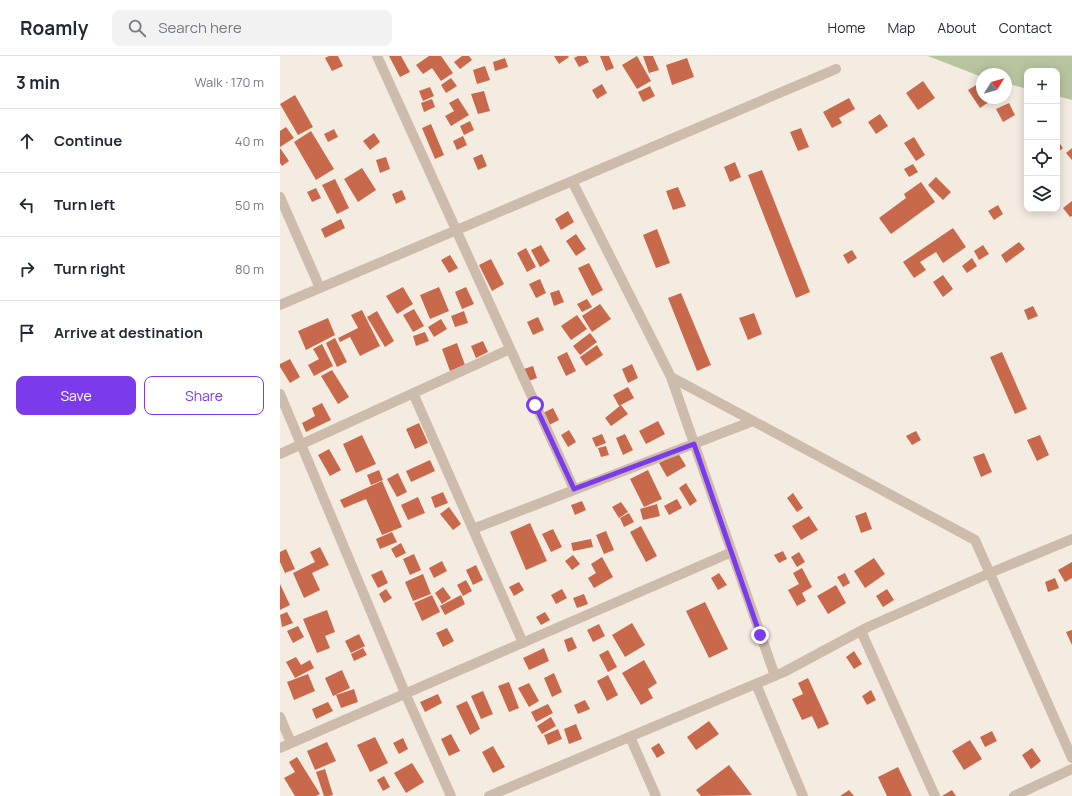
<!DOCTYPE html>
<html lang="en">
<head>
<meta charset="utf-8">
<style>
  :root { --surface:#fff; --page:#f2f2f3; --text:#1f2937; --muted:#747a83; --line:#e0e1e3; --accent:#7c3aed }
  body { margin:0; font-family:Manrope,sans-serif; background:var(--page); color:var(--text) }
  .controls { position:absolute; right:12px; top:12px; display:grid; overflow:hidden; border-radius:8px; box-shadow:0 2px 10px #0003 }
  .controls button { width:36px; height:36px; display:grid; place-items:center; padding:0; border:0; border-bottom:1px solid var(--line); background:var(--surface); color:var(--text); font:20px sans-serif }
  .compass { position:absolute; left:696px; top:12px; width:36px; height:36px; border-radius:50%; background:var(--surface); box-shadow:0 2px 10px #0003; rotate:53deg }
  .stop { position:absolute; width:12px; height:12px; margin:-9px; border:3px solid #7c3aed; border-radius:50%; background:#fff }
  .stop.end { background:#7c3aed; border-color:#fff; box-shadow:0 1px 4px #0008 }
  .list { margin:0; padding:0; list-style:none }
  h2 { display:flex; justify-content:space-between; align-items:center; height:52px; margin:0; padding:0 16px; font-size:17px }
  h2 small { font-size:13px; font-weight:400; color:var(--muted) }
  .list li { display:grid; grid-template-columns:26px 1fr auto; gap:12px; align-items:center; box-sizing:border-box; height:64px; padding:0 16px; border-top:1px solid var(--line) }
  .list b { display:block; font-size:15px; white-space:nowrap }
  .list em { font-size:13px; font-style:normal; color:var(--muted) }
  .actions { display:flex; gap:8px; padding:12px 16px }
  .actions a { flex:1; padding:9px 0; border:1px solid var(--accent); border-radius:8px; text-align:center; font-size:14px; color:var(--accent) }
  .actions .main { background:var(--accent); color:#fff }
  .icon { flex:none; width:22px; height:22px; fill:none; stroke:currentColor; stroke-width:2; stroke-linecap:round; stroke-linejoin:round }
  .map { position:relative; flex:none; width:792px; height:740px; overflow:hidden }
  header { display:flex; align-items:center; gap:24px; box-sizing:border-box; height:56px; padding:0 20px; background:var(--surface); border-bottom:1px solid var(--line) }
  header strong { font-size:19px }
  nav { display:flex; gap:22px; margin-inline-start:auto; font-size:14px }
  .search { width:280px; height:36px; background:var(--page); display:flex; align-items:center; gap:10px; box-sizing:border-box; padding:0 14px; border-radius:8px; color:var(--muted); font-size:15px }
  main { display:flex }
  aside { flex:1; background:var(--surface) }
  .map>svg:first-child { display:block }
</style>
</head>
<body>
<header>
<strong>Roamly</strong>
<div class="search"><svg class="icon" aria-label="search" viewBox="0 0 24 24"><circle cx="10" cy="10" r="6"/><path d="M15 15l6 6"/></svg>Search here</div>
<nav><a>Home</a><a>Map</a><a>About</a><a>Contact</a></nav>
</header>
<main>
<aside>
<h2>3 min<small>Walk · 170 m</small></h2>
<ul class="list">
<li><svg class="icon" aria-label="ahead" viewBox="0 0 24 24"><path d="M12 20V5M6 11l6-6 6 6"/></svg><div><b>Continue</b></div><em>40 m</em></li>
<li><svg class="icon" aria-label="left" viewBox="0 0 24 24"><path d="M17 20v-9H6M10 6l-5 5 5 5"/></svg><div><b>Turn left</b></div><em>50 m</em></li>
<li><svg class="icon" aria-label="right" viewBox="0 0 24 24"><path d="M7 20v-9h11M14 6l5 5-5 5"/></svg><div><b>Turn right</b></div><em>80 m</em></li>
<li><svg class="icon" aria-label="arrive" viewBox="0 0 24 24"><path d="M6 21V4h12l-3 4 3 4H6"/></svg><div><b>Arrive at destination</b></div></li>
</ul>
<div class="actions"><a class="main">Save</a><a>Share</a></div>
</aside>
<div class="map">
<svg width="792" height="740" viewBox="0 0 792 740">
  <rect width="100%" height="100%" fill="#f4ebe1"/>
  <!-- green -->
  <path fill="#b8c4a0" d="M648 0H792V44L777 40V15H747V33L726 27V18H702V21Z"/>
  <!-- building -->
  <path fill="#c8694b" d="M49 0H58L63 10 52 15 45 2Z
    M109 0H121L130 16 120 21Z
    M149 0H161L173 17 161 25 152 12 143 18 136 9Z
    M182 0H189L192 4 180 13 174 6Z
    M274 0H288L289 1 279 8Z
    M298 0H306L309 6 299 11 294 2Z
    M320 0H329L334 12 326 15Z
    M357 0 371 25 357 33 342 9Z
    M363 0H373L379 14 369 17Z
    M225 2 228 11 215 15 213 6Z
    M407 2 414 21 392 29 386 9Z
    M205 10 210 24 197 28 193 14Z
    M171 22 177 30 166 37 161 29Z
    M643 25 655 42 638 54 626 37Z
    M322 28 327 37 317 43 312 34Z
    M698 28 702 35V42H706L709 46 700 52 688 34Z
    M370 30 375 40 363 46 358 36Z
    M150 31 154 40 143 45 139 35Z
    M204 35 210 55 198 58 191 38Z
    M15 39 33 71 18 79 0 48Z
    M178 42 189 59 171 70 165 60 174 55 169 47Z
    M569 42 575 53 559 62 562 67 552 72 543 56Z
    M152 43 155 51 144 56 141 47Z
    M729 47 735 59 723 66 716 53Z
    M600 58 608 70 596 78 588 66Z
    M190 65 194 74 184 79 180 70Z
    M151 68 164 99 155 103 142 72Z
    M6 71 14 82 0 91V75Z
    M521 72 529 91 518 95 510 76Z
    M54 73 58 81 48 86 44 78Z
    M31 75 54 113 36 124 14 86Z
    M94 77 100 86 90 94 83 85Z
    M183 80 187 89 177 94 173 85Z
    M634 81 645 99 636 105 624 87Z
    M777 84 783 92 777 97Z
    M0 92 9 105 2 110 0 107Z
    M792 92V104L786 97Z
    M202 98 207 110 198 114 193 102Z
    M106 101 110 113 100 117 96 104Z
    M455 106 461 121 450 126 444 111Z
    M633 108 638 116 629 121 624 113Z
    M82 112 96 134 78 146 64 123Z
    M482 114 530 236 516 242 468 119Z
    M656 121 671 136 663 144 648 129Z
    M55 123 69 152 57 158 42 129Z
    M641 126 655 146 611 178 599 162 626 142 624 138Z
    M398 131 406 150 393 154 386 135Z
    M36 132 41 142 32 146 27 136Z
    M122 134 126 143 116 148 112 138Z
    M792 145V160L790 161 783 152Z
    M718 149 723 158 714 164 708 155Z
    M288 155 294 166 281 174 275 163Z
    M61 163 65 172 45 182 41 173Z
    M673 172 686 191 663 207 656 196 640 206 646 214 634 222 623 206Z
    M377 173 390 207 376 212 363 179Z
    M296 178 306 193 296 200 286 185Z
    M739 186 745 193 726 207 721 199Z
    M261 189 270 205 260 211 251 194Z
    M703 189 709 198 699 204 694 195Z
    M246 192 256 211 247 216 237 197Z
    M572 194 577 202 568 208 563 199Z
    M170 199 178 212 169 217 161 204Z
    M692 202 697 210 687 217 682 210Z
    M211 203 224 228 212 235 199 209Z
    M309 207 323 234 312 240 298 212Z
    M663 219 673 233 663 241 653 226Z
    M260 223 266 237 256 242 249 228Z
    M123 231 133 248 117 258 106 240Z
    M159 231 169 255 150 263 140 239Z
    M186 231 194 248 182 253 175 236Z
    M279 234 284 246 274 250 270 237Z
    M401 237 431 309 417 315 388 242Z
    M307 243 312 251 302 256 297 248Z
    M320 248 331 263 312 276 302 260Z
    M753 250 758 260 748 264 744 254Z
    M134 253 144 270 133 276 123 259Z
    M82 254 100 290 80 300 70 281 60 286 58 282 78 272 71 259Z
    M97 255 114 285 105 291 87 261Z
    M184 255 188 267 175 271 171 260Z
    M474 257 482 278 468 284 459 262Z
    M297 259 307 273 291 284 281 270Z
    M258 261 264 274 253 279 247 266Z
    M48 262 55 279 26 294 18 275Z
    M161 263 167 273 154 281 148 271Z
    M145 276 149 285 136 290 133 280Z
    M310 277 317 286 300 299 293 290Z
    M55 282 67 306 57 311 46 287Z
    M203 285 208 296 196 302 191 290Z
    M177 287 185 309 170 315 162 293Z
    M42 288 53 310 34 320 28 309 39 303 33 293Z
    M317 289 323 299 306 310 300 301Z
    M287 296 296 315 286 320 277 301Z
    M722 296 747 353 735 358 710 301Z
    M10 303 20 321 10 327 0 311V308Z
    M352 308 358 322 348 327 342 313Z
    M253 310 257 322 246 326 241 314Z
    M52 314 69 341 58 348 41 320Z
    M348 331 354 342 339 350 333 339Z
    M42 347 51 364 26 376 22 367 35 360 32 352Z
    M341 349 348 358 331 370 325 362Z
    M273 352 279 364 269 369 263 357Z
    M378 365 385 378 366 388 359 375Z
    M139 367 148 387 135 393 126 373Z
    M289 374 296 386 288 391 281 379Z
    M636 375 641 384 632 389 626 380Z
    M322 378 326 387 316 391 312 382Z
    M345 378 353 394 343 399 336 382Z
    M82 379 96 408 76 417 63 388Z
    M760 379 769 399 757 405 747 384Z
    M326 390 329 399 321 401 318 392Z
    M49 393 61 414 50 420 38 399Z
    M398 397 406 410 387 421 379 407Z
    M704 397 712 416 701 421 693 401Z
    M150 404 155 415 131 426 126 415Z
    M99 414 103 424 91 429 87 419Z
    M368 414 382 443 364 451 350 423Z
    M118 417 127 436 117 441 107 423Z
    M102 425 122 471 102 479 86 443 64 452 60 444Z
    M406 427 417 445 410 450 399 432Z
    M163 436 168 447 155 452 151 441Z
    M513 437 523 452 517 456 507 442Z
    M138 441 145 457 128 464 121 449Z
    M397 443 402 452 389 459 384 450Z
    M302 445 306 454 295 459 291 449Z
    M341 446 348 456 339 462 332 451Z
    M377 448 380 460 363 464 360 453Z
    M169 451 181 468 173 474 160 458Z
    M586 456 592 473 581 477 575 460Z
    M349 457 354 466 344 471 340 462Z
    M529 460 538 474 521 484 512 470Z
    M250 467 267 505 246 514 230 476Z
    M361 470 377 500 366 506 350 476Z
    M273 473 282 491 271 496 262 478Z
    M326 475 334 494 324 498 316 479Z
    M112 476 117 486 100 493 96 483Z
    M311 483 313 491 293 495 291 487Z
    M121 487 126 497 116 502 111 493Z
    M40 491 49 509 32 517 40 534 24 542 13 517 35 506 30 496Z
    M6 493 15 513 5 517 0 506V496Z
    M503 495 507 503 499 507 494 499Z
    M519 496 525 506 517 511 511 501Z
    M134 498 141 514 130 519 123 503Z
    M293 499 300 508 292 514 285 505Z
    M322 501 333 521 314 532 308 522 316 517 311 508Z
    M594 502 605 518 585 532 574 515Z
    M162 505 167 515 154 522 149 512Z
    M792 506V522L785 526 778 514Z
    M196 509 203 524 193 529 186 514Z
    M522 512 532 531 522 537 526 545 517 550 508 534 519 528 513 517Z
    M102 514 108 527 98 532 91 519Z
    M439 517 447 529 438 534 431 522Z
    M565 517 570 527 563 531 557 521Z
    M143 518 151 538 133 545 125 526Z
    M775 522 779 532 768 536 765 526Z
    M186 524 192 535 183 540 177 529Z
    M239 526 244 534 234 540 229 531Z
    M0 528 10 549 0 554Z
    M556 529 566 547 548 558 537 540Z
    M163 531 171 542 162 548 155 537Z
    M106 533 112 542 104 547 99 538Z
    M282 533 287 542 276 548 271 539Z
    M607 533 614 544 603 551 596 540Z
    M304 538 308 548 297 552 293 542Z
    M152 539 160 556 142 565 134 547Z
    M181 539 185 548 165 559 160 550Z
    M425 546 448 593 429 602 406 555Z
    M47 554 55 576 45 580 50 592 37 597 23 563Z
    M7 556 13 567 2 571 0 559Z
    M265 556 270 564 261 569 256 561Z
    M352 567 365 589 345 601 332 579Z
    M319 568 325 580 313 586 307 574Z
    M18 570 24 581 13 587 7 575Z
    M167 572 174 585 163 591 156 577Z
    M792 574V589L786 576Z
    M79 578 85 590 71 597 65 585Z
    M292 581 297 592 288 596 284 584Z
    M83 592 87 599 74 605 71 598Z
    M264 592 269 605 249 614 243 602Z
    M328 594 337 611 328 616 319 599Z
    M574 595 582 608 574 613 566 601Z
    M16 601 21 609 30 604 34 612 15 622 6 606Z
    M364 604 377 627 368 633 373 642 361 649 342 617Z
    M62 614 70 632 53 640 45 622Z
    M274 617 282 636 272 641 264 622Z
    M28 618 35 635 14 644 7 626Z
    M328 619 338 639 327 645 317 625Z
    M528 622 549 668 538 673 532 660 522 664 512 643 523 638 518 627Z
    M229 626 239 652 229 656 218 630Z
    M249 627 259 645 249 651 238 632Z
    M74 633 78 646 61 652 56 639Z
    M591 634 596 644 587 649 582 640Z
    M203 635 213 658 201 663 191 640Z
    M158 638 162 647 145 656 140 646Z
    M305 644 310 653 298 658 294 649Z
    M187 645 200 673 190 679 176 650Z
    M48 646 53 655 36 663 32 653Z
    M268 648 273 657 256 666 251 656Z
    M271 661 276 670 262 678 257 670Z
    M429 665 439 678 416 694 407 681Z
    M296 668 302 683 289 688 284 673Z
    M278 673 282 683 268 689 264 679Z
    M712 675 717 685 705 691 700 681Z
    M171 678 180 695 169 700 161 683Z
    M95 681 108 707 90 716 77 689Z
    M123 682 128 693 119 698 113 687Z
    M690 684 702 703 684 714 672 695Z
    M47 686 56 705 35 714 27 695Z
    M379 687 385 697 377 702 371 692Z
    M213 690 225 711 213 717 202 696Z
    M752 692 761 705 751 713 742 699Z
    M17 701 40 738 36 740H15L4 722 15 716 9 706Z
    M132 707 144 726 126 737 114 717Z
    M449 709 472 739 421 740 416 734Z
    M618 711 632 740H607L598 721Z
    M45 713 53 739 49 740H44L36 716Z
    M104 720 110 731 103 735 97 724Z
    M569 734 574 740H560Z
    M672 734 676 740H662Z"/>
  <g fill="none" stroke-linecap="round" stroke-linejoin="round">
    <!-- minor -->
    <path stroke="#cdbbac" stroke-width="10" d="M97 0 294 433
      M292 125 391 321 695 484 792 702
      M0 141 40 232
      M0 249 556 13
      M391 321 495 620
      M133 337 243 587
      M0 338 125 637 171 740
      M0 398 230 293
      M193 473 473 365
      M581 575 655 740
      M476 628 523 740
      M0 661 11 687
      M350 681 376 740
      M0 692 452 496
      M209 740 504 616 588 571 710 517 792 483
      M734 740 792 713"/>
  </g>
  <g fill="none" stroke-linecap="round" stroke-linejoin="round">
    <!-- route -->
    <path stroke="#7c3aed" stroke-width="5" d="M255 349 294 433 414 388 480 579"/>
  </g>
</svg>
<div class="controls">
<button>+</button>
<button>−</button>
<button><svg class="icon" aria-label="locate" viewBox="0 0 24 24"><circle cx="12" cy="12" r="6"/><path d="M12 2v4M12 18v4M2 12h4M18 12h4"/></svg></button>
<button><svg class="icon" aria-label="layers" viewBox="0 0 24 24"><path d="M12 4l9 5-9 5-9-5zM3 14l9 5 9-5"/></svg></button>
</div>
<svg class="compass" viewBox="-18 -18 36 36"><path d="M0-13l5 13h-10z" fill="#e53935"/><path d="M0 13l5-13h-10z" fill="#747a83"/></svg>
<div class="stop" style="left:255px;top:349px"></div>
<div class="stop end" style="left:480px;top:579px"></div>
</div>
</main>
</body>
</html>
